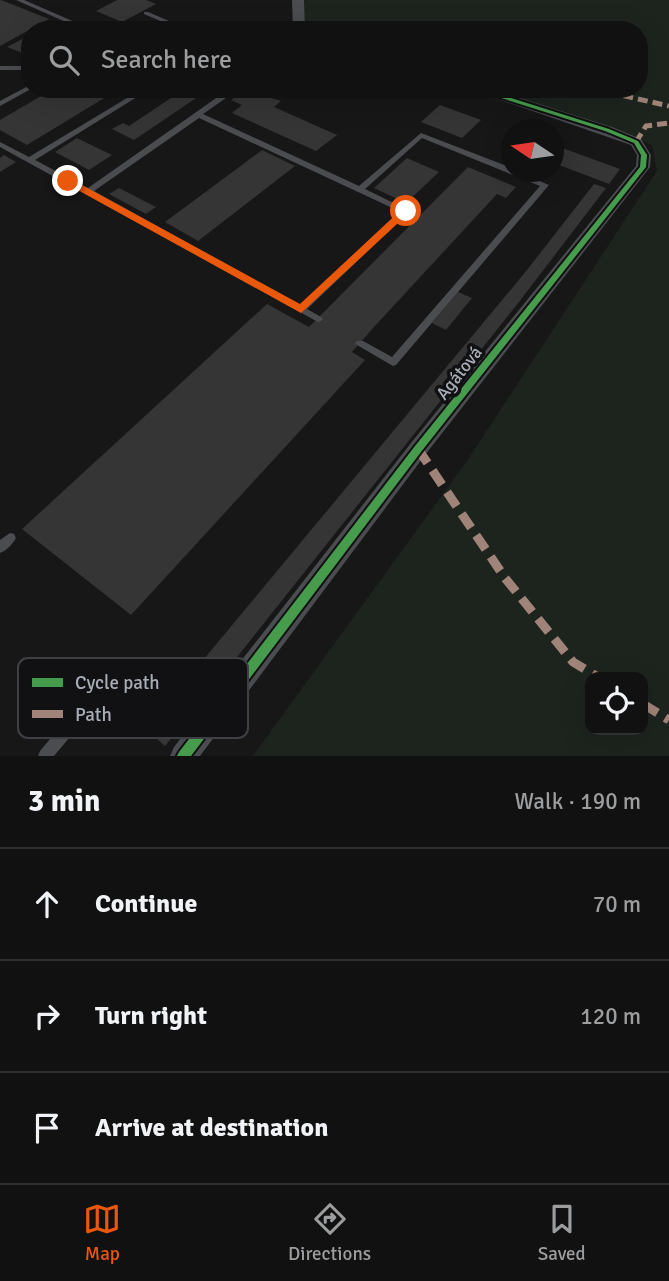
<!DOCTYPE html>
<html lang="en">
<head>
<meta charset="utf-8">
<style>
  :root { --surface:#111; --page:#1a1a1a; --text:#f1f3f6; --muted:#9c9d9f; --line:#303131; --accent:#ea580c }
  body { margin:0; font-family:Signika,sans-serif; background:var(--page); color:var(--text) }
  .controls { position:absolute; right:21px; bottom:21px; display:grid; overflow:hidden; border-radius:14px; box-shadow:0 7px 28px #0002 }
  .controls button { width:63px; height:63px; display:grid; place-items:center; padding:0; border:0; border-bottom:2px solid var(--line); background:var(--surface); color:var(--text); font:35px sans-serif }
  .compass { position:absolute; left:501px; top:119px; width:63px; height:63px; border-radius:50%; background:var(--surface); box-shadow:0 7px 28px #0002; rotate:283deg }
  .stop { position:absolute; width:21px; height:21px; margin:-16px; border:5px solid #ea580c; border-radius:50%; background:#fff }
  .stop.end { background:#ea580c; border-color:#fff; box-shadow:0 2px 7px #0008 }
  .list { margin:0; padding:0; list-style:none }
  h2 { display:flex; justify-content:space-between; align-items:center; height:91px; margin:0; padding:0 28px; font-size:30px }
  h2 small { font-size:23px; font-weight:400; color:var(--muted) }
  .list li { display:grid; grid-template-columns:46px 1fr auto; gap:21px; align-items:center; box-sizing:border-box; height:112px; padding:0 28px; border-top:2px solid var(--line) }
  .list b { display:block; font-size:26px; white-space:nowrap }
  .list em { font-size:23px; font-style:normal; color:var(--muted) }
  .icon { flex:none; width:38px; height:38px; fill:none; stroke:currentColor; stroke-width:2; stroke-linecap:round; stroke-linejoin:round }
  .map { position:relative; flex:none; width:669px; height:756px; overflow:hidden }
  .search { position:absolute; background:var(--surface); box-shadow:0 7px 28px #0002; left:21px; right:21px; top:21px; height:77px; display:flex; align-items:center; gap:18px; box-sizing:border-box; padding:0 24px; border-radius:28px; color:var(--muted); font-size:26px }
  .sheet { height:427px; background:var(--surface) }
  nav { display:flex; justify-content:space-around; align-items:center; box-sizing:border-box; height:98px; border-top:2px solid var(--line); background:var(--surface); font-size:19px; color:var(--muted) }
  nav a { display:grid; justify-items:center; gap:4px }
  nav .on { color:var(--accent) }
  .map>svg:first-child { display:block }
</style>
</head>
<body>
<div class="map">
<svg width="669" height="756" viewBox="0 0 669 756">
  <rect width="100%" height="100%" fill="#171717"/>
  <!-- green -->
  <path fill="#1d241e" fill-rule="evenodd" d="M298 0H669V756H253L467 461 657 171 652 145 625 132 483 89H639V30H299ZM590 677H643V730H590Z"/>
  <!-- building -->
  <path fill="#353536" d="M0 0H1L49 19 0 46Z
    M117 0H146L156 4 122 22 96 11Z
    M30 35V56L7 47Z
    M53 89H119L27 145 0 130V120Z
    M167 89 208 90 134 140 112 129 123 123 129 126 177 94Z
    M245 90 281 101 274 107 337 135 316 151 232 113 242 105 231 100Z
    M440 105 481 120 462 138 421 122Z
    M77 138 85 142 112 155 89 170 55 152Z
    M554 145 620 169 609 184 554 163Z
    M262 150 295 166 198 241 165 222Z
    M4 155 16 162 0 172V158Z
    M407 158 439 172 406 203 374 188Z
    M468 167 516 187 506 198 497 194 374 327 352 352 365 360 131 615 22 529 267 304 309 327Z
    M594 184 606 188 519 302 218 681 199 665 527 270Z
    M119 188 156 207 146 214 109 194Z
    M458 292 472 298 446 330 432 323Z
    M181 687 200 703 165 746 146 729Z"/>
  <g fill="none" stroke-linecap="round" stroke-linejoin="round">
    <!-- service -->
    <path fill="#4b4c50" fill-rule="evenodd" d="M16 0H24L93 30H84Z
      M144 12H148L190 30H181L144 14Z
      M0 66H30V70H0Z
      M30 85 31 89 0 106V101Z
      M142 89H150L35 160 88 188 229 89H237L236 91 203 114 359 186 421 133 512 168V172H518L549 185 396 365 393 366 357 345 355 343 357 341H363L392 357 540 186 422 138 365 189 410 211 307 309 321 317 323 319 321 321 318 322 0 147V142L29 157ZM199 118 401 212 300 305 94 191Z
      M10 533 14 534 16 538C13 544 6 551 0 553V540Z
      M75 713 80 715 82 720 80 725 54 756H38L40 751 70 715Z"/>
    <!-- minor -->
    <path fill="#4b4c50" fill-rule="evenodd" d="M292 0H304L305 30H293Z
      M469 89H491L612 127 641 139 651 155 650 167 425 455 200 756H170L174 747 411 443 636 166 637 155 631 145Z"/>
    <!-- quiet-far1 -->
    <path stroke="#a18479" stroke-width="5" stroke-dasharray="10 5" stroke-linecap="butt" d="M298 24 324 30
      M594 89 669 106
      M636 142 646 126 669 123"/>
    <!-- quiet -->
    <path stroke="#a18479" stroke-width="9" stroke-dasharray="17 9" stroke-linecap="butt" d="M418 449 505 578 573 662 598 677
      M643 704 669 720"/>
    <!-- cycleway casing -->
    <g stroke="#111113" stroke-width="4">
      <path id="cycleway" d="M473 89H483L609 129 638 141 647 155 646 167 421 452 191 756H177L179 752 415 446 640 167 641 155 634 143 605 131Z"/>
    </g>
    <!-- cycleway -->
    <use href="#cycleway" fill="#469c4c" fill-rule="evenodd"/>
  </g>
  <!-- route -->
  <path fill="#ea580c" d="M65 179H71L300 304 403 208 411 211 301 313 65 183Z"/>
  <g text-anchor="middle" stroke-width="7" stroke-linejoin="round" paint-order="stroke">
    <!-- street labels -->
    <g font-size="18" fill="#a8adb8" stroke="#111113">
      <text transform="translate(459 373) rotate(-52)" y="6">Agátová</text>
    </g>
  </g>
  <!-- legend -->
  <rect x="18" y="658" width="230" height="80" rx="10" fill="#111113" stroke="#3e4045" stroke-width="2"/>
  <rect x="32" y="678" width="31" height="9" fill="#469c4c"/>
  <rect x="32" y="710" width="31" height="8" fill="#a18479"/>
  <g font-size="19" fill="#a8adb8">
    <text x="75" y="689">Cycle path</text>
    <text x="75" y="721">Path</text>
  </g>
</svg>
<div class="controls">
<button><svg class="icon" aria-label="locate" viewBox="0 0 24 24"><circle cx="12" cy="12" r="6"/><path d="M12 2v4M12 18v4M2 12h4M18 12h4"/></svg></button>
</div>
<svg class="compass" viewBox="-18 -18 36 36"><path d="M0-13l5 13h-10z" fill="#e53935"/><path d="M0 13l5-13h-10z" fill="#9c9d9f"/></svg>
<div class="stop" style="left:406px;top:211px"></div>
<div class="stop end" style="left:68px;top:181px"></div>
<div class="search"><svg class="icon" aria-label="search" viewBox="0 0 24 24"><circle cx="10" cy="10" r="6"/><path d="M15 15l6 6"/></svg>Search here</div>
</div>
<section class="sheet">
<h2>3 min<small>Walk · 190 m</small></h2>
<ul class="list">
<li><svg class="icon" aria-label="ahead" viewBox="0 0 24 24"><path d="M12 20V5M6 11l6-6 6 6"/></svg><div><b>Continue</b></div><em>70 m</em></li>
<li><svg class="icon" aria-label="right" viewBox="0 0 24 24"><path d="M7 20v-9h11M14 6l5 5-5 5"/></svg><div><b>Turn right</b></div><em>120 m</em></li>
<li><svg class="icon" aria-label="arrive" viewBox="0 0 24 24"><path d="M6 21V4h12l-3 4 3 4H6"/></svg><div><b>Arrive at destination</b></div></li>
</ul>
</section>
<nav>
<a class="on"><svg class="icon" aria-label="map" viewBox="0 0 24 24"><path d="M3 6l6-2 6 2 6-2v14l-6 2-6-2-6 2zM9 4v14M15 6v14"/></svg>Map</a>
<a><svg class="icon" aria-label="directions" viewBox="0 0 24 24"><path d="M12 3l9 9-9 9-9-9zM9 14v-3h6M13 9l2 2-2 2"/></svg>Directions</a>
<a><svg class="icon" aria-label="saved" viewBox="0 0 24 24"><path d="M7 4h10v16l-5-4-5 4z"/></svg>Saved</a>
</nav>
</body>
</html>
